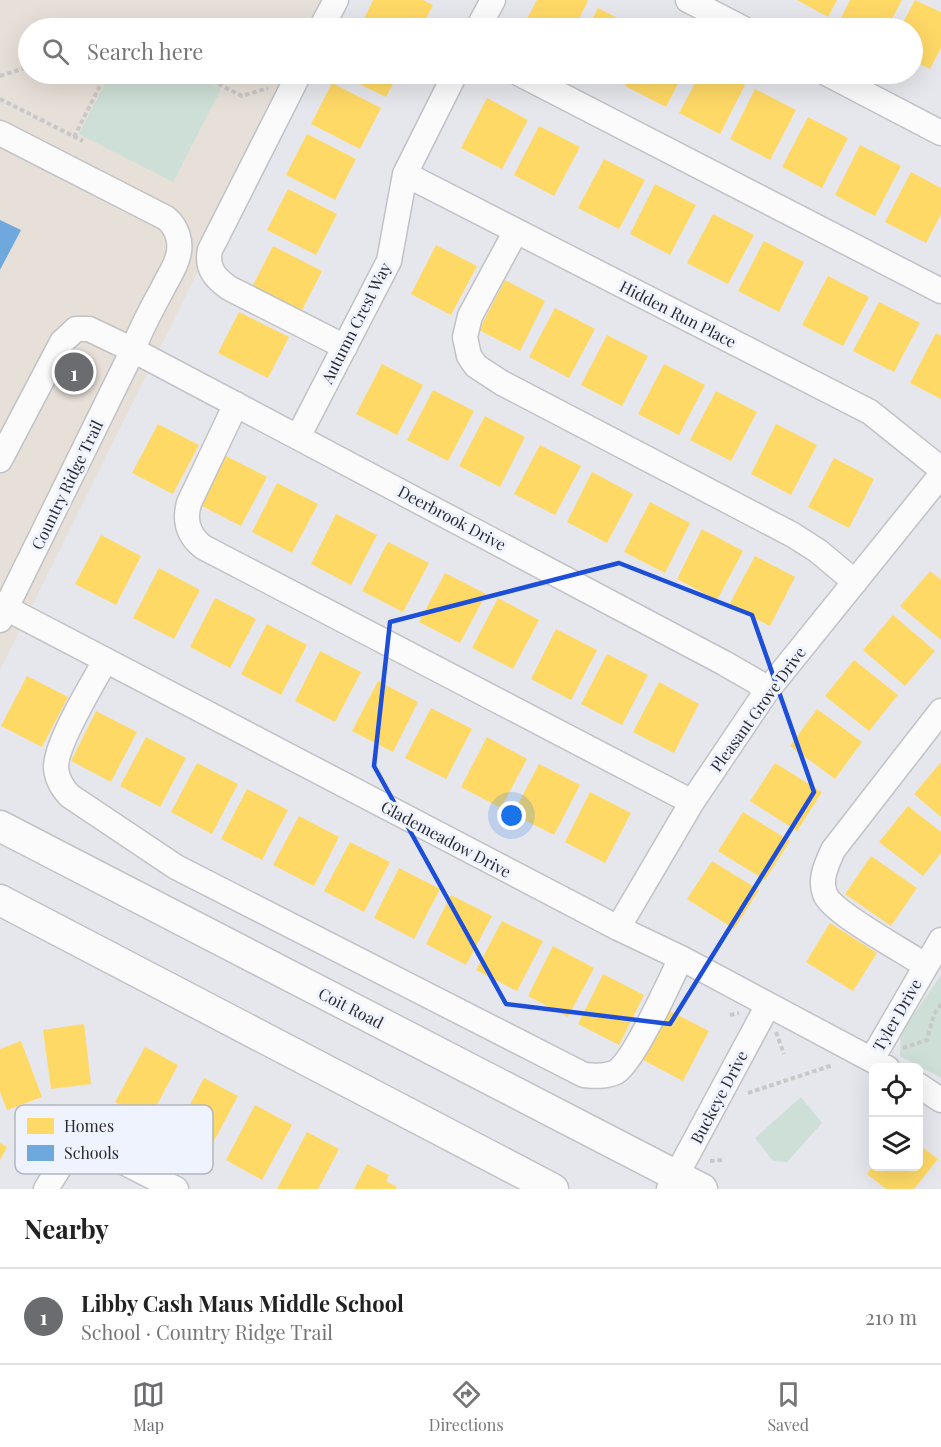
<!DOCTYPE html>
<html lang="en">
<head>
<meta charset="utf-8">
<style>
  :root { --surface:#fff; --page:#f6f6f6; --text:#222; --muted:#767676; --line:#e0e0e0; --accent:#6b6c70 }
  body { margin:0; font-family:"Playfair Display",serif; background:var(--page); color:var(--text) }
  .controls { position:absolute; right:18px; bottom:18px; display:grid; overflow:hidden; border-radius:9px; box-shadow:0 6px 24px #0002 }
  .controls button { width:54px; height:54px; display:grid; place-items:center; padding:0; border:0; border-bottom:2px solid var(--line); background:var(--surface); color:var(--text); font:30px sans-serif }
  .you { position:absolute; left:512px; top:816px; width:21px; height:21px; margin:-15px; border:4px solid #fff; border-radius:50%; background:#1a73e8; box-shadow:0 0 0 9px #1a73e833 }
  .badge { display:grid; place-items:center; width:39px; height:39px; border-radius:50%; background:var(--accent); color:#fff; font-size:20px; font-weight:700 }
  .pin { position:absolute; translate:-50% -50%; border:3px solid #fff; box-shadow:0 2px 6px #0006 }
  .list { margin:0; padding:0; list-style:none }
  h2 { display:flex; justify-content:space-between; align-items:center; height:78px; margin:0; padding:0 24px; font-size:26px }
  h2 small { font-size:20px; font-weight:400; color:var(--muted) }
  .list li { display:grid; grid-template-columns:39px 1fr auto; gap:18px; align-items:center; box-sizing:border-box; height:96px; padding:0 24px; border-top:2px solid var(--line) }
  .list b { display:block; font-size:22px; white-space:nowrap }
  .list p { margin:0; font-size:20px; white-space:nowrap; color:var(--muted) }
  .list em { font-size:20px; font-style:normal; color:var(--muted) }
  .icon { flex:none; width:33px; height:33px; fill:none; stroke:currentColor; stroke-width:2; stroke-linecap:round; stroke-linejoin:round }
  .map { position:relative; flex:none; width:941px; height:1189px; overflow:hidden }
  .search { position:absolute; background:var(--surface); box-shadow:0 6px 24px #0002; left:18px; right:18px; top:18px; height:66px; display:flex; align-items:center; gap:15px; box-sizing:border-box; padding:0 21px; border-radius:33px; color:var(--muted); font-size:22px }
  .sheet { height:174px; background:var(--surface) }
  nav { display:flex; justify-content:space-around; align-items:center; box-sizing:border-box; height:84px; border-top:2px solid var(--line); background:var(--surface); font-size:16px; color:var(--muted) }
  nav a { display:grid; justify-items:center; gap:3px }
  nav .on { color:var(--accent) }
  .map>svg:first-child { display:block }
</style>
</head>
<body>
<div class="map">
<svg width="941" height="1189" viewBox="0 0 941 1189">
  <rect width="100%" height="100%" fill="#e6e7ec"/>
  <!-- education -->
  <path fill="#e7e0d8" d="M0 0H332L318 28H28V74H296L0 670Z"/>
  <!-- green -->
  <path fill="#cddfd6" d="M110 74H191L221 89 173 182 79 134Z
    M941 975V1078L900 1056 901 1033Z
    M801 1097 822 1123 787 1162 773 1161 755 1138Z"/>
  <!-- homes -->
  <path fill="#ffd966" d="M373 0H423L433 5 421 28H377L363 21Z
    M537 0H587L588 1 574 28H522Z
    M797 0H837L828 17Z
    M850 0H902L887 28H852L839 22Z
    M915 0 941 12V48L930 69 912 60V28H900Z
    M598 8 637 28H588Z
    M339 74H398L386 97Z
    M631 74H683L666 107 625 86Z
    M700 74H723L745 85 720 134 679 113Z
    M332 83 381 108 360 149 311 124Z
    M755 89 796 110 770 160 730 139Z
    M487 98 528 120 502 169 461 148Z
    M808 117 848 138 822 188 782 167Z
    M539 126 580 147 554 196 514 175Z
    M307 134 356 159 335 200 286 175Z
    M860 145 901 166 875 216 835 195Z
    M604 159 645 180 619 229 578 208Z
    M911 172 941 188V214L926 243 885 222Z
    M655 184 696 205 670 255 630 234Z
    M288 189 337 214 316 255 267 230Z
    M713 214 754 235 728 284 687 263Z
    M764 241 804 262 779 312 738 291Z
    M436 245 477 266 451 315 411 294Z
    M273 246 322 271 301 312 252 287Z
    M828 276 869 297 843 346 802 325Z
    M505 280 545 301 520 351 479 330Z
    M879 302 920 323 894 372 853 351Z
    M555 308 595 329 569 378 529 357Z
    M239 312 289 337 268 378 218 353Z
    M936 333 941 336V399L910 383Z
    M607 335 648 356 622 406 581 385Z
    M382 364 423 385 397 435 356 414Z
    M664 364 705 385 679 435 638 414Z
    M433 390 474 411 448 461 407 440Z
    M716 391 757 412 731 461 690 440Z
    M485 416 525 437 500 487 459 466Z
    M158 424 199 445 173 494 132 473Z
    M776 424 817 445 791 495 751 474Z
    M540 445 581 466 555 515 514 494Z
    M226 456 267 477 241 526 200 505Z
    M834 458 874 479 849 528 808 507Z
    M592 472 633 494 607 543 567 522Z
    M277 483 318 504 292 553 252 532Z
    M650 502 690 523 665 573 624 552Z
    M336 514 377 535 351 585 311 564Z
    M702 529 743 551 717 600 677 579Z
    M101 535 141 556 116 605 75 584Z
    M388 542 429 563 403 612 362 591Z
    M755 556 795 577 770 626 729 605Z
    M159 568 200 590 174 639 133 618Z
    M930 571 941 580V640L900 606Z
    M445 573 486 594 460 643 419 622Z
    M215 598 256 619 230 668 190 647Z
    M498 598 539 620 513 669 472 648Z
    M893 615 935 651 905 686 863 650Z
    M267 624 307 645 281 695 241 674Z
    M556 629 597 650 571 700 531 679Z
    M320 651 361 672 335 722 295 701Z
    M607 654 648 675 622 725 581 704Z
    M854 660 898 695 869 731 825 696Z
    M27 676 68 697 42 747 1 726Z
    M378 681 418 702 393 752 352 731Z
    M659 682 699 704 674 753 633 732Z
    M431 708 472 729 446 779 405 758Z
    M817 709 862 742 835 779 790 746Z
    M96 711 137 732 111 782 71 761Z
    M146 737 186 758 160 807 120 786Z
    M487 737 527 759 501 808 461 787Z
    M941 762V817L914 794Z
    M197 763 238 784 212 834 171 812Z
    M775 763 822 792 797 831 750 801Z
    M539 764 580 785 554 835 513 814Z
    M247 789 288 810 262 860 221 839Z
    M590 792 631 813 605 863 565 842Z
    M908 806 941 832V853L923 876 879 842Z
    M743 812 790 841 765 880 718 851Z
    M299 816 339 837 314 886 273 865Z
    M350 842 390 862 364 912 324 891Z
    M871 856 917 888 891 926 845 894Z
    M712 861 759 890 734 929 687 899Z
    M399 868 440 889 414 939 374 918Z
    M451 895 492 916 466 965 426 944Z
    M502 921 543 941 517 991 476 970Z
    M830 923 877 953 853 991 806 962Z
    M553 946 594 968 568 1017 528 996Z
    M603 974 644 995 619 1045 578 1024Z
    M668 1010 709 1031 683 1081 643 1060Z
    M84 1024 91 1084 51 1089 43 1030Z
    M21 1041 42 1097 7 1110 0 1092V1049Z
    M145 1047 178 1065 149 1120 115 1102Z
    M204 1078 238 1096 208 1152 174 1134Z
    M255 1105 292 1125 262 1180 226 1160Z
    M307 1132 339 1149 318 1189H277Z
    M0 1143 7 1147 0 1160Z
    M918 1144 938 1159 914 1189H886L867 1174 873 1166H918Z
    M367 1164 389 1175 386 1181 397 1187 396 1189H354Z"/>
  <!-- schools -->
  <path fill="#6fa8dc" d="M0 220 21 230 0 270Z"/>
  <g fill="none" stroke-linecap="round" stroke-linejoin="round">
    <!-- minor casing -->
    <g stroke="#c1c2c6" stroke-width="27">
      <path id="minor" d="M688 0 742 28
        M321 28 336 0
        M478 28 493 0
        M299 74 210 250C206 268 215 278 229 288L345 347
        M520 74 941 291
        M828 74 941 133
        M0 133 166 218C177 227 182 242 178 256 176 266 169 276 164 286 153 307 141 327 133 350L0 620
        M405 174 870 412 941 469
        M516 231 470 316 465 337 469 356 476 366 502 383 793 535 818 551 855 582
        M236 404 189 503C184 521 188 535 203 547L692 802
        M298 437 389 261 405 174 455 74
        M0 460 62 342 76 329H89L133 350 724 663 757 682 766 692
        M0 605 618 928 681 958 887 1068
        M105 661C93 683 55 744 56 768 57 779 63 789 70 796L176 867 584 1075C594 1076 606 1077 616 1072 634 1061 670 981 681 958
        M618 928 692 802 766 692 941 475
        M926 966C906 952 832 913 825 894 819 879 827 864 833 850L941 711
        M872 1059 941 940
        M918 1085 941 1100
        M46 1189 67 1155 80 1149 100 1150 176 1189
        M669 1189 768 1005"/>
    </g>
    <!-- major casing -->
    <g stroke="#c1c2c6" stroke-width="33">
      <path id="major" d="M0 826 702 1189
        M0 900 553 1189"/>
    </g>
    <!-- path -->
    <path stroke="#c8c8c9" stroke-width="4" stroke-dasharray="4.5 3" stroke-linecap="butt" d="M198 74 242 96 268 88
      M0 76 28 67
      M0 99 83 141
      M74 137 106 74
      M730 1015 739 1013
      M776 1032 784 1054
      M903 1048 927 1040 934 1014 941 1004
      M748 1093 833 1065
      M710 1161 722 1160"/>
    <!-- minor -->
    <use href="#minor" stroke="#fbfbfc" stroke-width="24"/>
    <!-- major -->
    <use href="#major" stroke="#fbfbfc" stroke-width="30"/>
  </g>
  <!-- marked area -->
  <path fill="none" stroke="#1d4ed8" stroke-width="4.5" stroke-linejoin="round" d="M619 563 752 615 814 792 670 1024 506 1004 374 766 390 622Z"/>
  <g text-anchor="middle" stroke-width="6" stroke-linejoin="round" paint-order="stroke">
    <!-- street labels -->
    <g font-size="16" fill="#292a2e" stroke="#eff3fd">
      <text transform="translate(678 314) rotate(27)" y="6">Hidden Run Place</text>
      <text transform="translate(356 323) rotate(-63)" y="6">Autumn Crest Way</text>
      <text transform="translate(67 485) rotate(-64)" y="6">Country Ridge Trail</text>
      <text transform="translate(452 518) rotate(28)" y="6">Deerbrook Drive</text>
      <text transform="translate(758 709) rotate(-54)" y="6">Pleasant Grove Drive</text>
      <text transform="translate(446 839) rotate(28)" y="6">Glademeadow Drive</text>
      <text transform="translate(351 1008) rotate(27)" y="6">Coit Road</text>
      <text transform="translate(897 1015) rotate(-60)" y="6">Tyler Drive</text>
      <text transform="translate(719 1097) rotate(-62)" y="6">Buckeye Drive</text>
    </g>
  </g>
  <!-- legend -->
  <rect x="15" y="1105" width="198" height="69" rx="9" fill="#eff3fd" stroke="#b4b7bf" stroke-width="1.5"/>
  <rect x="27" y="1118" width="27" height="16" fill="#ffd966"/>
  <rect x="27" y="1145" width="27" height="16" fill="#6fa8dc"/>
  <g font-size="16" fill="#292a2e">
    <text x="64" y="1132">Homes</text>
    <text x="64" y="1159">Schools</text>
  </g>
</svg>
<div class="controls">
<button><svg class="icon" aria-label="locate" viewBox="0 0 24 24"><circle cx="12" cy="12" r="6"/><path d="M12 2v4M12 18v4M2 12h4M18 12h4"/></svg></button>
<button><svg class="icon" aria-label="layers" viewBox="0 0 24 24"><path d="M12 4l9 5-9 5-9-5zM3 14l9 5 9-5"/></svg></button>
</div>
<div class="you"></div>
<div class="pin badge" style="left:74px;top:372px">1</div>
<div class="search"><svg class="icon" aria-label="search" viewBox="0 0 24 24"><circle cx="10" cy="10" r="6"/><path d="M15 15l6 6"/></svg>Search here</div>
</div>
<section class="sheet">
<h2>Nearby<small></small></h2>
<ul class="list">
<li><span class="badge">1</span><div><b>Libby Cash Maus Middle School</b><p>School · Country Ridge Trail</p></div><em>210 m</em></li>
</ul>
</section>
<nav>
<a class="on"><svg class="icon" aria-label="map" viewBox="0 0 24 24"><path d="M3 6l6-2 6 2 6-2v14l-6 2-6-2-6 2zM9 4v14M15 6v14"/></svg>Map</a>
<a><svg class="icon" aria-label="directions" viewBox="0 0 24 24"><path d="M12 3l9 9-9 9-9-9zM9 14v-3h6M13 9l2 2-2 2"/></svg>Directions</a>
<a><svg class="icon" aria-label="saved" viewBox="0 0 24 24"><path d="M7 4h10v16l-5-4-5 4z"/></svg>Saved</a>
</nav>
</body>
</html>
